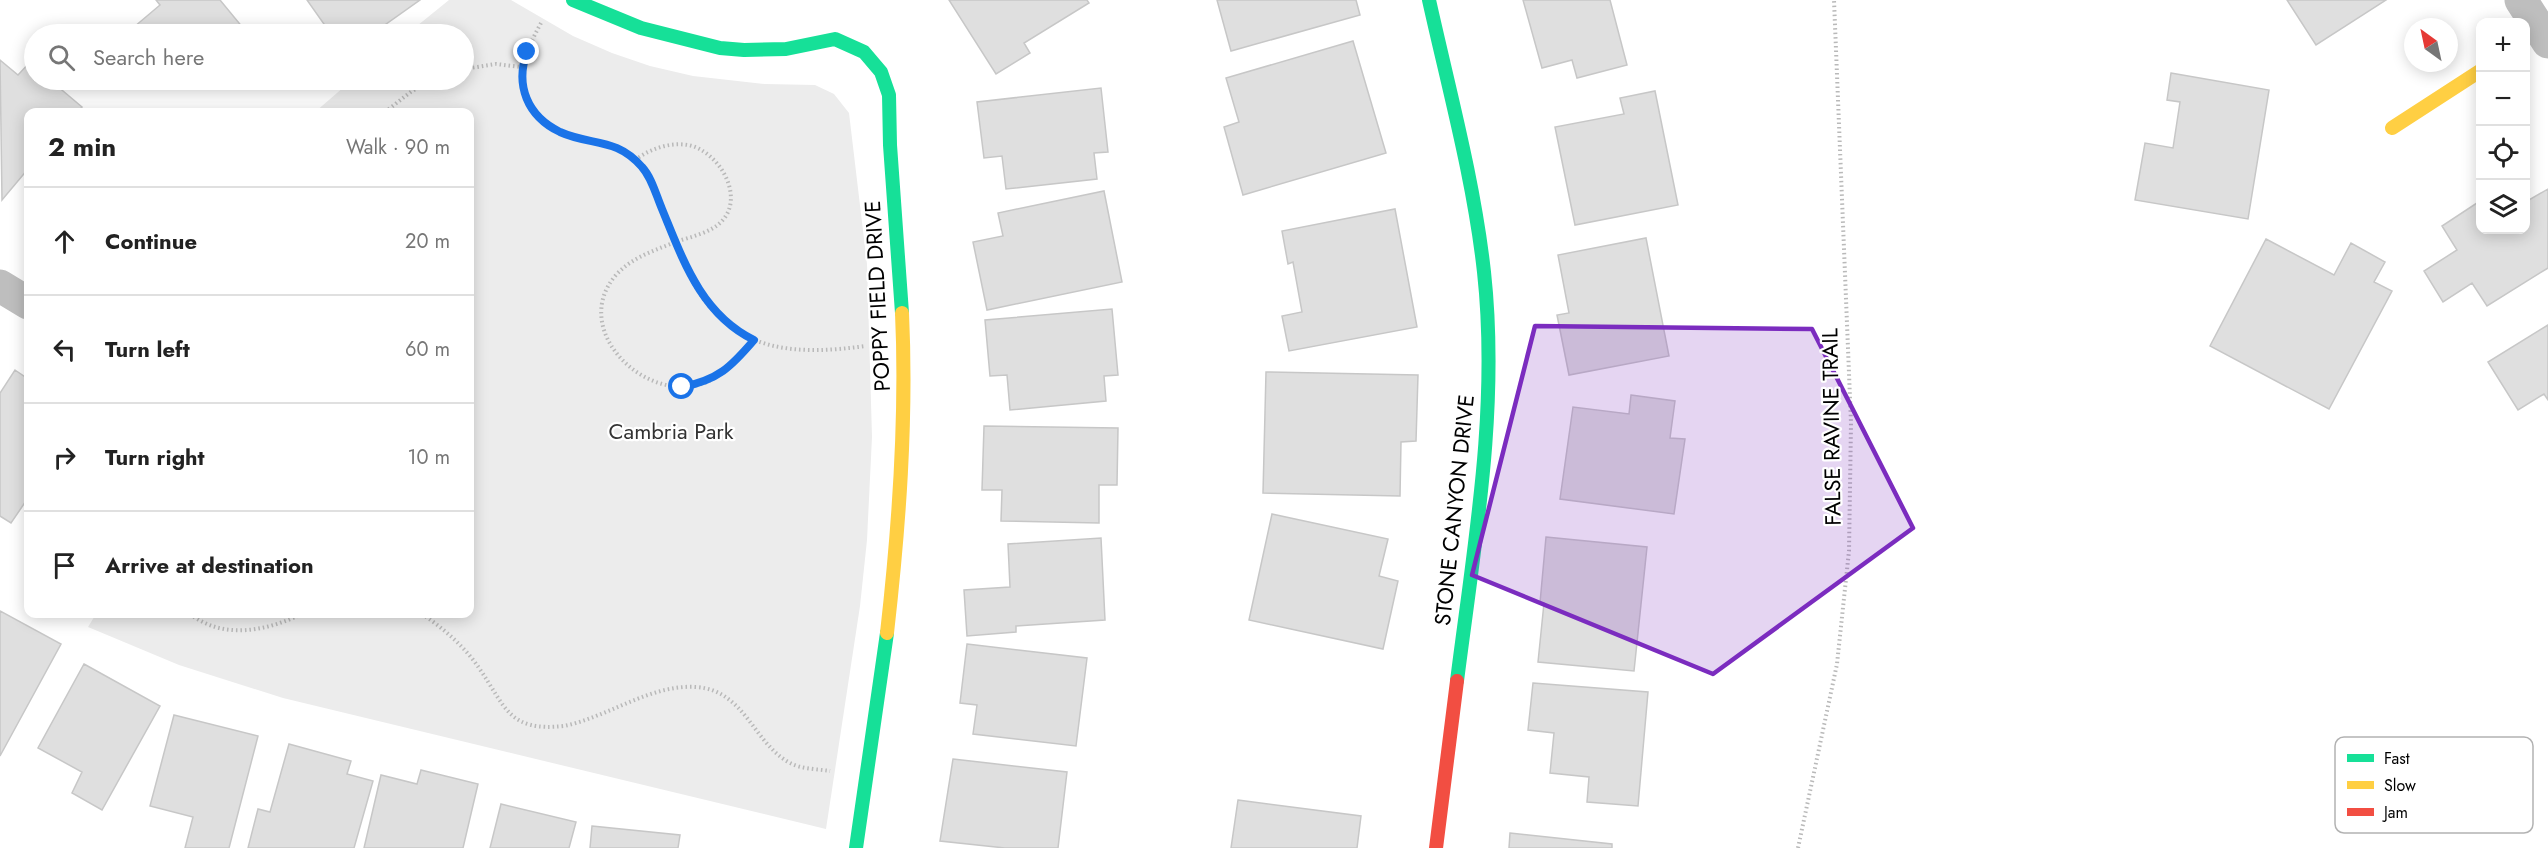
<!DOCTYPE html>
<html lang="en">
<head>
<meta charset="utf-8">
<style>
  :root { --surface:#fff; --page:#f6f6f6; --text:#222; --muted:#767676; --line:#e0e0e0 }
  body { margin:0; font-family:Jost,sans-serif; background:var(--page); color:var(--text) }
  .controls { position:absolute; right:18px; top:18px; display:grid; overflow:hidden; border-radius:12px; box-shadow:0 3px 15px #0003 }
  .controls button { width:54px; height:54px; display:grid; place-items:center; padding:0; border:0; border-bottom:2px solid var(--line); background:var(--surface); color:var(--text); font:30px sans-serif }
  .compass { position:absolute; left:2404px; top:18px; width:54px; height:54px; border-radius:50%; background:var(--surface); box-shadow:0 3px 15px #0003; rotate:327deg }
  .stop { position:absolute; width:18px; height:18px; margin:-14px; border:4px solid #1a73e8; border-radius:50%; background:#fff }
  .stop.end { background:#1a73e8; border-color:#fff; box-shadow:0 2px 6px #0008 }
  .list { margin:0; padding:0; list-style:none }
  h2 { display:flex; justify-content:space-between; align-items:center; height:78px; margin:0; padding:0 24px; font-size:26px }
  h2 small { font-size:20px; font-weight:400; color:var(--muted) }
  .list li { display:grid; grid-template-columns:39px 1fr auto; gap:18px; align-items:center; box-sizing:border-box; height:108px; padding:0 24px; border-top:2px solid var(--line) }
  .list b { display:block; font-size:22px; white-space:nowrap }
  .list em { font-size:20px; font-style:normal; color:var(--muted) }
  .icon { flex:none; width:33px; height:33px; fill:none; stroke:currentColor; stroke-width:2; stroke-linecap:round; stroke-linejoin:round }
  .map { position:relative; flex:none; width:2548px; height:848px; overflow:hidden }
  .search { position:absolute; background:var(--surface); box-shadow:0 3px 15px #0003; left:24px; top:24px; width:450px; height:66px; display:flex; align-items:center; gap:15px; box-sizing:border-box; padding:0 21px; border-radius:33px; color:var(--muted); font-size:22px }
  .panel { position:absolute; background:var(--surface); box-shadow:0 3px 15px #0003; left:24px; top:108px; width:450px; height:510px; border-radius:12px }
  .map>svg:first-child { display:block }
</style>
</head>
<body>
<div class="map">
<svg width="2548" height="848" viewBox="0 0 2548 848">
  <rect width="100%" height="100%" fill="#fff"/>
  <!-- green -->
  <path fill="#ececec" d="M449 0H511L573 36 612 53 650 66 693 76 765 84 815 85 834 94 849 113 867 264 872 437 867 540 860 606 826 829 283 698 179 665 88 627 96 614H470V112H315L352 80H464V34H407Z"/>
  <!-- building -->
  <path fill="#dfdfdf" stroke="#c7c7c7" stroke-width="1.5" d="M156 0H220L244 29 237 34H140L134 27 160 5Z
    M307 0H420L372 34H331Z
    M949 0H1087L1089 3 1024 43 1030 53 996 74Z
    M1217 0H1356L1360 15 1231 51Z
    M1523 0H1610L1627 65 1577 78 1572 60 1542 68Z
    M2287 0H2386L2316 45Z
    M1353 41 1386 153 1243 195 1224 127 1239 122 1226 78Z
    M0 60 18 75 30 62 34 66V80H50L82 107 77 112H28V169L2 200Z
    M2171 73 2269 90 2248 219 2135 200 2145 143 2173 148 2180 102 2167 100Z
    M1101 88 1108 152 1094 153 1097 179 1006 189 1002 156 984 158 977 102Z
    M1655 91 1678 205 1575 225 1555 127 1624 114 1620 98Z
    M2548 189V268L2487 306 2472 283 2443 302 2424 271 2457 250 2442 226 2480 201V230H2526V195L2529 200Z
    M1104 191 1122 282 987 310 973 242 1003 236 998 213Z
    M1395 209 1417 327 1289 351 1282 316 1302 312 1293 262 1288 264 1282 231Z
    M1646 238 1669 356 1569 375 1557 315 1569 313 1558 255Z
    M2266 239 2334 275 2351 243 2385 262 2374 282 2392 291 2329 409 2210 346Z
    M1112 309 1118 375 1104 376 1106 401 1010 410 1007 375 990 376 985 320Z
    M2548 325V400L2544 394 2518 410 2488 362Z
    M15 370 28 379V498L11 523 0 516V393Z
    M1266 372 1418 375 1416 441 1401 442 1400 496 1263 493Z
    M1631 395 1675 401 1670 438 1685 439 1674 514 1560 499 1573 407 1629 414Z
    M984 426 1118 428 1117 485H1099V523L1001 521 1002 490H982Z
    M1272 514 1388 539 1379 576 1398 581 1383 649 1249 620Z
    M1546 537 1647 547 1634 671 1538 662 1544 603H1540Z
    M1101 538 1105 620 1016 626V632L967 636 964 590 1010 587 1008 544Z
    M0 611 61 644 0 756Z
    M967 644 1087 658 1076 746 973 734 977 705 960 703Z
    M84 664 160 706 102 810 72 793 82 772 38 748Z
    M1533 683 1648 692 1638 806 1587 802 1589 777 1550 773 1554 733 1528 730Z
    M174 715 258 736 229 848H185L193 817 150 806Z
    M289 744 351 761 347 774 373 781 354 848H248L258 809 270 812Z
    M953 759 1067 772 1058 848H1005L940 841Z
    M421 770 478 784 463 848H364L381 775 417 784Z
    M1238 800 1361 816 1357 848H1231Z
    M501 804 576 822 569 848H490Z
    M592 826 680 835 678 848H590Z
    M1510 833 1612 844V848H1509Z"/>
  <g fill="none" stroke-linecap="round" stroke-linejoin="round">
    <!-- path -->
    <path stroke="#b9b9b9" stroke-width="4" stroke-dasharray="1.5 3" stroke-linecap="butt" d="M541 23C523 56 510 89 541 118 550 126 561 133 573 136 595 142 613 142 632 157 656 177 664 215 675 242 654 251 632 257 616 275 568 330 647 407 707 382 726 373 740 356 754 340
      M464 69 496 64 521 67
      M385 112 412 91 432 80
      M635 160C650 149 669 142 688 145 717 150 746 195 722 221 711 233 690 237 675 242 682 257 688 275 697 289 737 354 798 355 866 346
      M190 614C224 640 266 631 302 614
      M422 614C443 628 465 647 479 668 506 707 508 732 564 726 608 717 651 684 696 687 745 690 753 743 790 763 801 769 817 769 830 771
      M1798 848 1837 664 1849 551 1851 423 1834 0"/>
    <!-- street -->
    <path stroke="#bebebe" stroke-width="33" d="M2521 0 2548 42
      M0 286 28 303"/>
    <!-- fast -->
    <path stroke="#16e098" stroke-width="14" d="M573 0 641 28 720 48 744 50 786 49 835 39 864 52 881 72 889 95 890 145 902 313
      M1429 0C1449 90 1474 181 1484 272 1499 409 1474 546 1457 681
      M856 848 887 633"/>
    <!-- slow -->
    <path stroke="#ffcf43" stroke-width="14" d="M2392 128 2480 71
      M887 633C899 527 907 420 902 313"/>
    <!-- jam -->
    <path stroke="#f24e42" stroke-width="14" d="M1436 848 1457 681"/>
  </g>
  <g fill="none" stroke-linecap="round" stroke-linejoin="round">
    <!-- route -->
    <path stroke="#1a73e8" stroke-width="8" d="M527 52C515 85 527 116 560 132 591 146 616 137 642 167 652 178 656 195 662 209 683 260 701 314 754 340 731 367 718 380 682 387"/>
  </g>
  <!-- marked area -->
  <path fill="#7b2cbf" fill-opacity="0.2" stroke="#7b2cbf" stroke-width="4.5" stroke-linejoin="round" d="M1535 326 1812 329 1913 528 1713 674 1472 575Z"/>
  <g text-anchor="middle" stroke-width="4.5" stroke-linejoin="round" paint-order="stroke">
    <!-- street labels -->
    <g font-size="22" fill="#000" stroke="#fff">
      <text transform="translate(877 296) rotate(-93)" y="8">POPPY FIELD DRIVE</text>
      <text transform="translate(1831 427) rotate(-91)" y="8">FALSE RAVINE TRAIL</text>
      <text transform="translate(1454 510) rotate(-84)" y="8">STONE CANYON DRIVE</text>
    </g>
    <!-- park labels -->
    <g font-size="22" fill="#333" stroke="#fff">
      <text x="671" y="439">Cambria Park</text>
    </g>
  </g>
  <!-- legend -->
  <rect x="2335" y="737" width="198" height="96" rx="9" fill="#fff" stroke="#b2b2b2" stroke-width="1.5"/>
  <rect x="2347" y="754" width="27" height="8" fill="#16e098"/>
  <rect x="2347" y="781" width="27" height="8" fill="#ffcf43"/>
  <rect x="2347" y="808" width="27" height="8" fill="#f24e42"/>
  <g font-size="16" fill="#000">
    <text x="2384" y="764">Fast</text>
    <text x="2384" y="791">Slow</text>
    <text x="2384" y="818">Jam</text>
  </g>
</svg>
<div class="controls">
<button>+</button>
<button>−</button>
<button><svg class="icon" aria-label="locate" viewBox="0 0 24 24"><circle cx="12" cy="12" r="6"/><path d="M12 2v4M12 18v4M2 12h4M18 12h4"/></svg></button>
<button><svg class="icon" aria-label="layers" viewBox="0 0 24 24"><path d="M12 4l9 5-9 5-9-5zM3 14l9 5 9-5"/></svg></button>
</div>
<svg class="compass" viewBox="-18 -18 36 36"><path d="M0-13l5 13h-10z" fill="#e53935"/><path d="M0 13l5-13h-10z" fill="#767676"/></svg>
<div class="stop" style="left:682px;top:387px"></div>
<div class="stop end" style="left:527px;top:52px"></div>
<div class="search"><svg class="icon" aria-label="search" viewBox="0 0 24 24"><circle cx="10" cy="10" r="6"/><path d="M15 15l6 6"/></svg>Search here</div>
<section class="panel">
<h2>2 min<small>Walk · 90 m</small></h2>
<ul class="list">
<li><svg class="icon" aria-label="ahead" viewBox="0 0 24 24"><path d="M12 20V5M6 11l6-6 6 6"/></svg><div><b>Continue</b></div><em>20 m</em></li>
<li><svg class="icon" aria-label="left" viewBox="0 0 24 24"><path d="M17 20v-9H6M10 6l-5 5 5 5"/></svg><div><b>Turn left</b></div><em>60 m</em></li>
<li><svg class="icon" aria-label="right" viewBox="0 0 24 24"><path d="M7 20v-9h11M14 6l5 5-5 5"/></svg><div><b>Turn right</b></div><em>10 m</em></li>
<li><svg class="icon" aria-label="arrive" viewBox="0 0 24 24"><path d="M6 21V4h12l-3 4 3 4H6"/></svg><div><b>Arrive at destination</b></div></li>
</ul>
</section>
</div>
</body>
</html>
